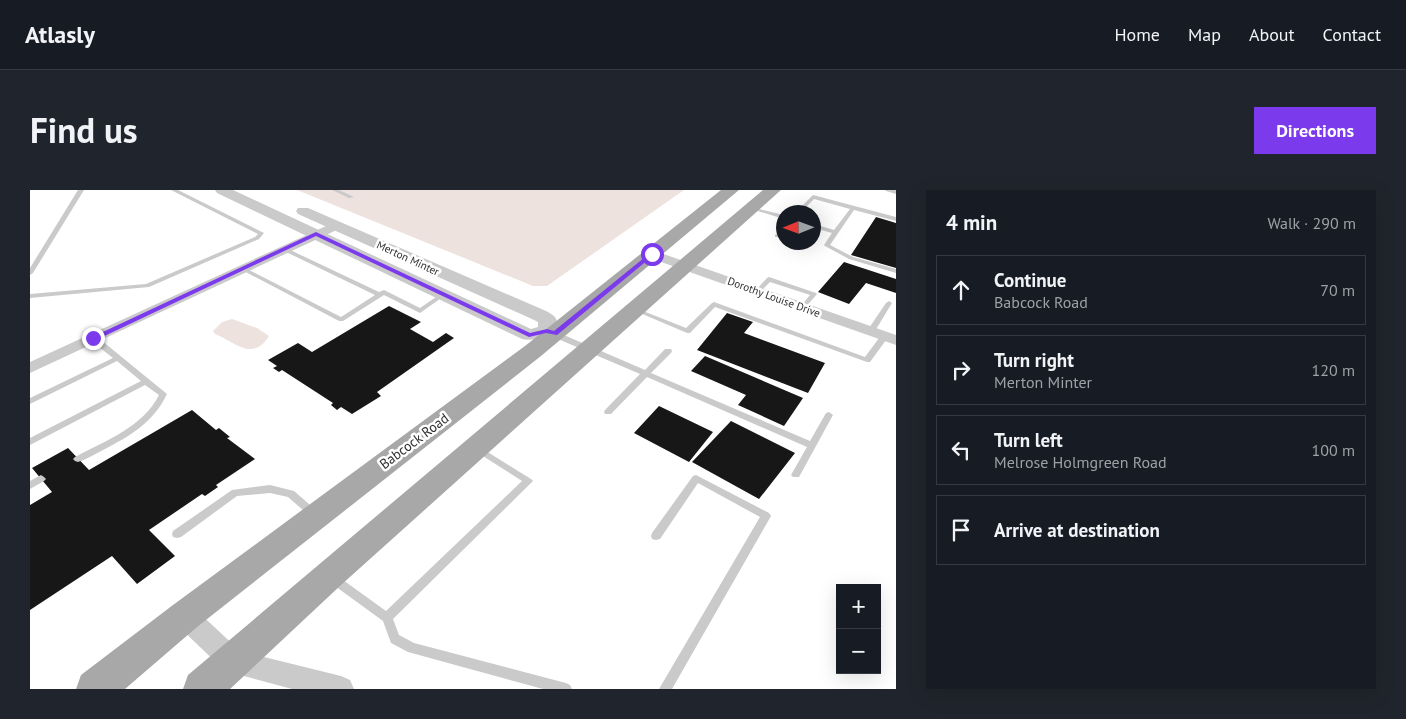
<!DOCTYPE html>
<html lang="en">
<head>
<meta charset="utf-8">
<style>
  :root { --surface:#171b24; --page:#20242c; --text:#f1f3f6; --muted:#9ea1a6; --line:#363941; --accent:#7c3aed }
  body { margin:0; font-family:"PT Sans",sans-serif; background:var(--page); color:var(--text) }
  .controls { position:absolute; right:15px; bottom:15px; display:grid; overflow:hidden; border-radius:0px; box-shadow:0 5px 20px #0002 }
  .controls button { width:45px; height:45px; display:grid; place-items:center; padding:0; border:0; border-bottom:1px solid var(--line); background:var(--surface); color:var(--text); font:25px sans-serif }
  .compass { position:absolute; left:746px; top:15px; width:45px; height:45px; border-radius:50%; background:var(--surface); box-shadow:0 5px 20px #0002; rotate:269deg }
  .stop { position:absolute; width:15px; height:15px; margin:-11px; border:4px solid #7c3aed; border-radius:50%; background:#fff }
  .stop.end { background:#7c3aed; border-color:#fff; box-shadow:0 1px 5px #0008 }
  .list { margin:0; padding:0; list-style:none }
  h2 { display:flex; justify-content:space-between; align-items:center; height:65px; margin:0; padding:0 20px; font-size:21px }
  h2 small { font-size:16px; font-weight:400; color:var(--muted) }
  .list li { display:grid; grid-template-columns:32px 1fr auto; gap:15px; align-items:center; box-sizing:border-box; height:70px; margin:0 10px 10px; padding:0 10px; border:1px solid var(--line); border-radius:0px }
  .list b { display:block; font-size:19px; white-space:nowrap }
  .list p { margin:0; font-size:16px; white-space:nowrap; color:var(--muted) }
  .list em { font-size:16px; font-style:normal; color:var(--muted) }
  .icon { flex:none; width:28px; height:28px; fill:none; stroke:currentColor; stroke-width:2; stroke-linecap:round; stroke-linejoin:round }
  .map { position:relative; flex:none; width:866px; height:499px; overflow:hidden; border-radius:0px }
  header { display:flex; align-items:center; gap:30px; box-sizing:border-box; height:70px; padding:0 25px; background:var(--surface); border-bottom:1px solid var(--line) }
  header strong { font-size:24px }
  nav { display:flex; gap:28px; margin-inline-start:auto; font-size:18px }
  .intro { display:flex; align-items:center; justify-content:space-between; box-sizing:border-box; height:120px; padding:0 30px }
  h1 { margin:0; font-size:35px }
  .button { padding:12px 22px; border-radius:0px; background:var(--accent); color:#fff; font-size:18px; font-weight:700 }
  main { display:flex; gap:30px; padding:0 30px }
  aside { flex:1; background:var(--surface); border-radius:0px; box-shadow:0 5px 20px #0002 }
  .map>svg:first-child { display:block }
</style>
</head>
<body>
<header>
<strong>Atlasly</strong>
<nav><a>Home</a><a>Map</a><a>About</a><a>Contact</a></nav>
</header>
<div class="intro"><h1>Find us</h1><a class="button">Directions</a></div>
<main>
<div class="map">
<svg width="866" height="499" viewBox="0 0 866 499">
  <rect width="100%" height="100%" fill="#fff"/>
  <!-- green -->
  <path fill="#ede2de" d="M267 0H654L517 96H503Z
    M202 129 227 138 239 146C222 173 204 151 185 144L183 141 192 132Z"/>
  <!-- building -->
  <path fill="#171717" d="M846 27 866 33V78L821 65Z
    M814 72 866 89V103L836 93 819 114 788 102Z
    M359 116 391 132 380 139 403 152 416 143 424 148 347 202 351 206 322 224 311 217 307 220 301 215 303 213 252 180 249 182 243 178 247 176 238 170 268 153 282 162Z
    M697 123 723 132 714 143 795 173 778 203 667 160Z
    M675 166 773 208 754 236 708 215 716 205 661 181Z
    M629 216 683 242 659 272 604 243Z
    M162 220 186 240 189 238 200 247 197 248 225 269 186 295 188 297 175 306 172 304 119 340 145 366 107 394 82 366 0 420V315L22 302 2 278 38 258 59 280Z
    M701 231 765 263 729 309 662 272Z"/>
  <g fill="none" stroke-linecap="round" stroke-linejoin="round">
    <!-- service -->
    <path fill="#cacaca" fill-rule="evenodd" d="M48 0H54L3 83 0 85V78Z
      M141 0H148L234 43 229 49 119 97 0 108V104L116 94 225 47 228 44Z
      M302 0H309L324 7 319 8Z
      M855 0H866V4L856 1Z
      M783 5 866 27V31L824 20 800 55 823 67 866 79V83L819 69 795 56 794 55 802 43 784 38V34L804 40 820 19 784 9 771 22H766Z
      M721 17 754 25V29L721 19Z
      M754 36V42L749 47H745V45Z
      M252 58H256L349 102 354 100 390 118 412 103 414 102 417 104 390 123 354 105 313 131H309L210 79 215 78 311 127 345 105 252 60Z
      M739 87 786 103 787 104 775 118 773 119 770 117 780 105 740 92 730 102H726V100L737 88Z
      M859 111 862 113 845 141 841 143H838L837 141 856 113Z
      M684 112 835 167 852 144H858L859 146 840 172H837L685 117 660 143H657L603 120 604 119H608L656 138 682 113Z
      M521 142H527L615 180 635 159H641L642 161 641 163 621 183 780 251 796 223 799 222 803 225 769 287H763L761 285 777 257 617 187 581 224H575L574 222 575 220 610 184 521 146Z
      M60 146H66L137 204C123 233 100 246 73 260 65 264 57 269 48 272L45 271 43 269 45 267C75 251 113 237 129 205L115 195 0 255V248L111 191 87 171 0 214V208L83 168 60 150Z
      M448 256 501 289 503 291 363 429 369 445 384 453 536 493 540 495 542 499H513L378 462 361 453 353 431 298 391 297 388 298 385 302 383 306 385 356 421 492 291 445 261 444 259 445 257Z
      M11 285 14 287 16 289 14 291 0 299V291Z
      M666 285 739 323 741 326 642 499H629L730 327 668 293 630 349 626 350 622 349 621 346 622 343 663 286Z
      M240 295 264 301 287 321 289 324 287 327 284 328 281 327 258 307 240 303 207 306 151 347 147 348 143 347 142 344 143 341 202 300Z"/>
    <!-- minor -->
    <path fill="#cacaca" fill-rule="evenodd" d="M307 31 313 35 311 38 0 183V172Z
      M622 60 866 145V155L617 67 615 64 617 61Z
      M155 415 164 418 210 461 311 486 320 490 324 499H262L203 483 194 480 146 434 143 426 146 418Z"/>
    <!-- tertiary -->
    <path fill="#cacaca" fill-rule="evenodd" d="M185 0H203L501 139 508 137V132L502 129 268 24 266 21 268 18H278L516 121C525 126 528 128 527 138L534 144 531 148C524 150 520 147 514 148 506 148 500 151 492 149L187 3Z"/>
    <!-- primary -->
    <path fill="#a8a8a8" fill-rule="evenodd" d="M691 0H709L511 166 167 437 95 499H46L51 485 143 415 495 156Z
      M733 0H751L311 395 200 499H153L158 485Z"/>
  </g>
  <!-- route -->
  <path fill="#7c3aed" d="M286 42 500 143 517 139 524 141 620 63 625 64 527 145 516 143 499 147 286 46 66 150 60 148Z"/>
  <g text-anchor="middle" stroke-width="5" stroke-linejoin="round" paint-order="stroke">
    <!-- far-street labels -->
    <g font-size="11" fill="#303030" stroke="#fff">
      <text transform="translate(378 68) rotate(25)" y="4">Merton Minter</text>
      <text transform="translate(744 107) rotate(20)" y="4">Dorothy Louise Drive</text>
    </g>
    <!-- street labels -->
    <g font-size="14" fill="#303030" stroke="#fff">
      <text transform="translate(384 251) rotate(-37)" y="5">Babcock Road</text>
    </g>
  </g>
</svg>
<div class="controls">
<button>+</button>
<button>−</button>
</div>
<svg class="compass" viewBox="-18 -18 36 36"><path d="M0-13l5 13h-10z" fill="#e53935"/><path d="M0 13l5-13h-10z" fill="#9ea1a6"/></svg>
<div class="stop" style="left:622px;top:64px"></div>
<div class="stop end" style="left:63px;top:148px"></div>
</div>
<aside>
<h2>4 min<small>Walk · 290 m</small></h2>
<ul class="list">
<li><svg class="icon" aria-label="ahead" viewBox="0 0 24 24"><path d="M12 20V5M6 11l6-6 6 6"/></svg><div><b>Continue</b><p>Babcock Road</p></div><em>70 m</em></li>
<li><svg class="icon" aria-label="right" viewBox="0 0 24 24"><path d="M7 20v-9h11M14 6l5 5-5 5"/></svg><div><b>Turn right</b><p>Merton Minter</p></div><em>120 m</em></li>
<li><svg class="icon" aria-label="left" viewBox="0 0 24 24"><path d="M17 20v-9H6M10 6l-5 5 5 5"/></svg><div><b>Turn left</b><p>Melrose Holmgreen Road</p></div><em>100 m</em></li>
<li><svg class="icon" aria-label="arrive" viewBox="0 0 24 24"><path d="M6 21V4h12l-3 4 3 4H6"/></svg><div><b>Arrive at destination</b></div></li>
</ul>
</aside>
</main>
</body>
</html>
